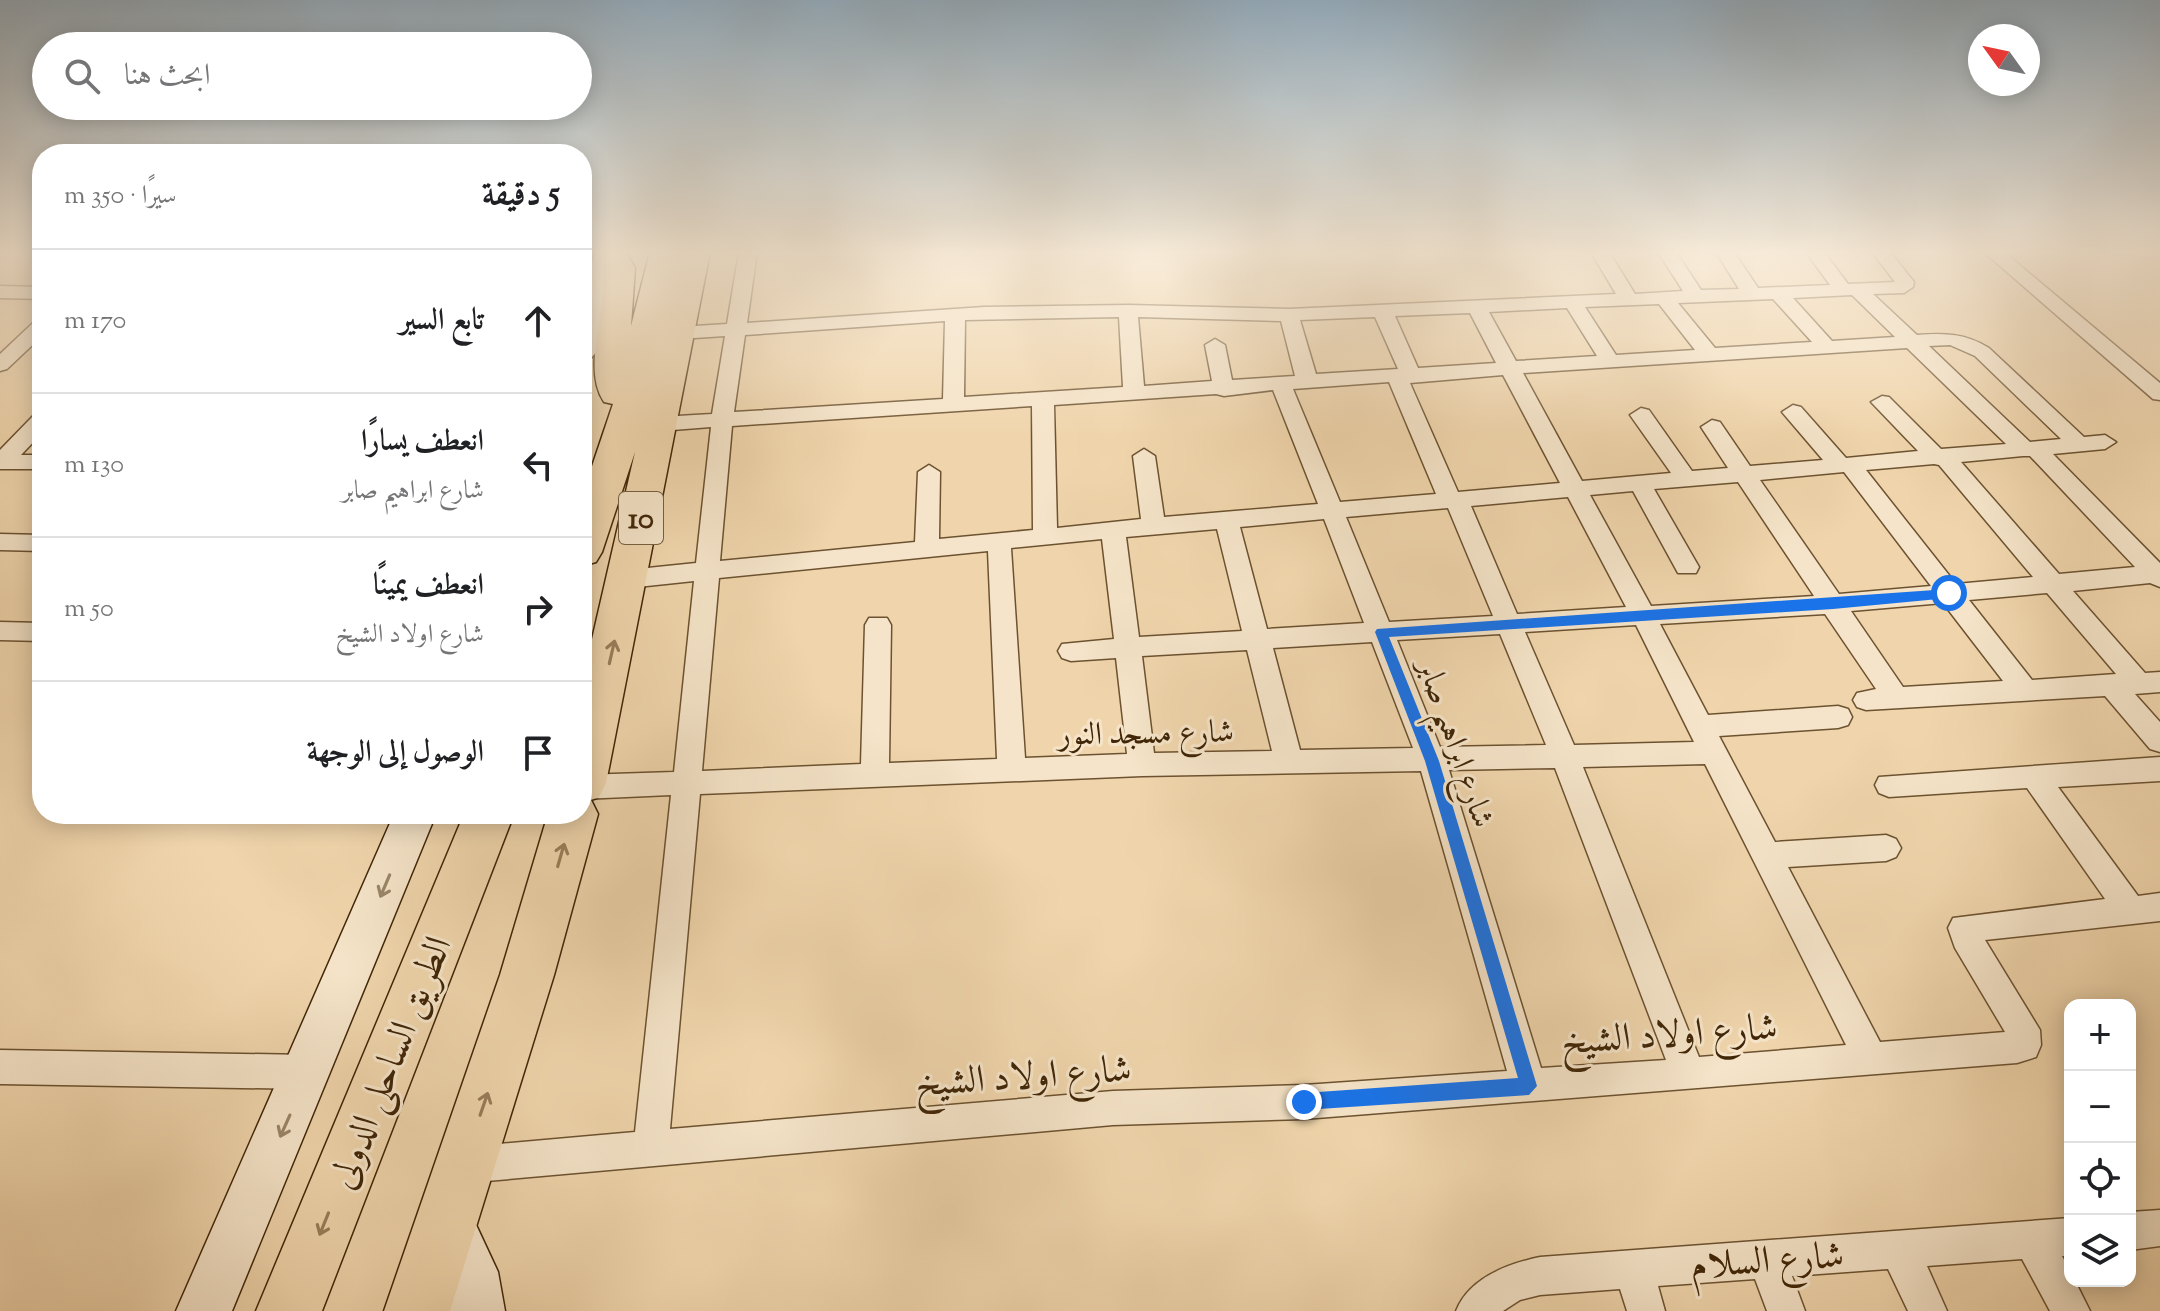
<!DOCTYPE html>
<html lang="ar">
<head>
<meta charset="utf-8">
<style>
  :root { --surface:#fff; --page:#f6f6f6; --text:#202124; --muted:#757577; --line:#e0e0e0 }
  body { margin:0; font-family:"Sorts Mill Goudy",Amiri,serif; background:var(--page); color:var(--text); direction:rtl }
  .controls { position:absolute; right:24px; bottom:24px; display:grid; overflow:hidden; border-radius:16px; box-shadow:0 4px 20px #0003 }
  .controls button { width:72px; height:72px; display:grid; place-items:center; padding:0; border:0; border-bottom:2px solid var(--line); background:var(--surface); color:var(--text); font:40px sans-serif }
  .compass { position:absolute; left:1968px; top:24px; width:72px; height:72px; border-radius:50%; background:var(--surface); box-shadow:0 4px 20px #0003; rotate:303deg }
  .stop { position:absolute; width:24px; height:24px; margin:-18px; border:6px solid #1a73e8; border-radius:50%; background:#fff }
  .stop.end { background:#1a73e8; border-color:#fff; box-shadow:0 2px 8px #0008 }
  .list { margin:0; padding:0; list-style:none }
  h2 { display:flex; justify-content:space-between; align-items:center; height:104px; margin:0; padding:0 32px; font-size:34px }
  h2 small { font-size:26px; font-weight:400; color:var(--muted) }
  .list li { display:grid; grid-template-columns:52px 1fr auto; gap:24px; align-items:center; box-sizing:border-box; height:144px; padding:0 32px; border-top:2px solid var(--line) }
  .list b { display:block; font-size:30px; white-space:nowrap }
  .list p { margin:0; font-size:26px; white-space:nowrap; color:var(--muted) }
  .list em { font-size:26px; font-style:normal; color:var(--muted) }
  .icon { flex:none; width:44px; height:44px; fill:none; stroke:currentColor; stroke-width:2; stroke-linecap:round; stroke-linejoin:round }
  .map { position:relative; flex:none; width:2160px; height:1311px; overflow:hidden; direction:ltr }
  .search { position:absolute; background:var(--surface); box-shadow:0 4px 20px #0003; left:32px; top:32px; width:560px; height:88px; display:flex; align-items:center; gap:20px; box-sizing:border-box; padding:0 28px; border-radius:44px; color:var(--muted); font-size:30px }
  .panel { position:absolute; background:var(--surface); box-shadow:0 4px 20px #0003; left:32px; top:144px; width:560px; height:680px; border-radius:32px; direction:rtl }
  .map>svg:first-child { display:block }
</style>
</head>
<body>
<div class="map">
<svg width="2160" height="1311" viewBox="0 0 2160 1311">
  <rect width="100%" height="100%" fill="#f0d5ac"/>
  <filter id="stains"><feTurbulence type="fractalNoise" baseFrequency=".0025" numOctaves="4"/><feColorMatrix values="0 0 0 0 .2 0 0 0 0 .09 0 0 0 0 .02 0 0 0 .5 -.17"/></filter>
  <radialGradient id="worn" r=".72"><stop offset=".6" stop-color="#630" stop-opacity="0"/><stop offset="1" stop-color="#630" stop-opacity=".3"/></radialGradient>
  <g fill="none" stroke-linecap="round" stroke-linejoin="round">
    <!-- street casing -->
    <g stroke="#6c5230" stroke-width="3">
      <path id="street" d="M739 252H757L747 323 984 307 1128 305 1289 309 1616 294 1591 252H1609L1635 294 1683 291 1658 252H1676L1701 290 1739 289 1716 252H1734L1758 288 1830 285 1806 252H1824L1848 284 1895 282 1872 252H1890L1914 282 1913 287 1904 293 1873 294 1917 335C1944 333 1965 333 1989 348L2084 437 2105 435 2116 442 2105 449 2053 454 2160 563V587L2150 583 2073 591 2145 673 2160 672V692L2135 694 2160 722V752L2150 749 2105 696 1866 710 1857 707 1853 700 1857 693 1876 689 1825 614 1660 624 1708 715 1838 706 1848 709 1852 717 1848 725 1838 728 1719 736 1775 842 1886 835 1896 839 1901 848 1896 857 1886 861 1788 867 1880 1042 2005 1032 1955 948 1948 928 1953 918 2105 899 2027 788 1889 797 1879 793 1875 785 1879 777 2160 757V781L2058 787 2138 896 2160 893V921L1985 940 2040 1030 2041 1045 2036 1057 2017 1063 1304 1119 1113 1125 464 1183 451 1178 446 1165 451 1152 464 1147 635 1132 671 795 582 799V775L674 772 694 581 628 588 619 585 616 579 619 573 628 570 696 563 711 427 660 431 649 424 660 417 712 414 725 336 679 339 669 333 679 327 727 324ZM1852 295 1895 337 1832 341 1793 298ZM1773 299 1812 342 1715 348 1678 303ZM1659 304 1695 350 1616 355 1585 307ZM1567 308 1597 356 1516 361 1489 312ZM1470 313 1496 363 1418 368 1395 316ZM1119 317 1123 387 964 397 965 320ZM1138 317 1281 321 1295 376 1232 380 1225 345 1215 339 1205 345 1212 381 1144 386ZM1375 317 1398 369 1316 374 1300 320ZM945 321 943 399 734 412 745 335ZM1950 345 1975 356 2061 439 2030 442 1929 346ZM1907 348 2006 444 1941 449 1889 397 1882 396 1871 402 1918 451 1846 458 1801 407 1793 405 1782 412 1823 460 1750 466 1720 422 1712 420 1701 427 1728 468 1692 471 1649 410 1641 408 1630 415 1671 473 1582 481 1523 373ZM1503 375 1560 483 1458 492 1410 383ZM1389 382 1436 494 1340 502 1293 389ZM1273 390 1318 504 1164 517 1155 456 1144 449 1133 456 1141 519 1057 528 1054 405 1216 394 1224 396ZM1032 406 1033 530 939 539 940 472 929 465 918 472 915 542 720 561 732 426ZM2023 456H2030L2135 567 2059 574 1961 462ZM1934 464 1939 465 2033 577 1956 584 1866 470ZM1844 472 1931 586 1839 594 1760 480ZM1738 482 1814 596 1651 606 1590 495 1633 491 1678 573H1696L1699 567 1654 489ZM1568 497 1626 607 1517 614 1471 506ZM1448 508 1493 616 1389 622 1346 517ZM1324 519 1364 623 1267 629 1240 527ZM1217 529 1242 631 1139 637 1126 537ZM1102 539 1114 639 1062 644 1058 651 1062 658 1071 661 1116 658 1127 754 1025 758 1011 548ZM988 551 997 759 889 763 891 625 887 618H869L865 625 861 764 702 771 719 578ZM2047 593 2116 674 2032 680 1969 600ZM1943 603 2003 681 1903 687 1851 611ZM1636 625 1694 742 1574 745 1525 632ZM1500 634 1546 745 1440 747 1397 640ZM1372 642 1413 748 1300 750 1273 648ZM1247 650 1272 751 1154 753 1142 656ZM1705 764 1846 1045 1699 1057 1583 767ZM1555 768 1666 1060 1541 1068 1449 770ZM1421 771 1507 1071 1304 1085 1113 1091 670 1129 700 794 1142 776Z
        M1984 252H2004L2160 383V400L2153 399Z
        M0 286 42 287V299L0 298Z
        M42 319V336L7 369 0 371V354L35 321Z
        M42 413V433L21 455H42V469H0V450L34 415Z
        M0 534 42 535V551L0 550Z
        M0 622 42 623V641L0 640Z
        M0 1050 308 1055 320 1060 325 1072 320 1084 308 1089 0 1084Z
        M2160 1210V1246L2130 1250V1212Z
        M2070 1218V1256H2062L2070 1271V1281H2075L2090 1311H2050L2022 1259 1927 1266 1947 1311H1908L1888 1269 1792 1276 1805 1311H1767L1755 1279 1658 1286 1665 1311H1627L1620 1289 1540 1295 1520 1300 1503 1311H1456C1469 1278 1507 1264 1540 1257Z"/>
    </g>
    <!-- secondary casing -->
    <g stroke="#402607" stroke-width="3">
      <path id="secondary" d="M595 252H621L597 351 592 357 582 360V298Z
        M394 814H436L232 1311H176Z
        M445 1191 464 1199 498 1272 505 1311H449L443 1274 418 1218 426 1199Z"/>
    </g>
    <!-- highway casing -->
    <g stroke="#402607" stroke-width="3">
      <path id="highway" d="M596 252H626L635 268 631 326 650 252H710L606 783 599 797 591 800 598 814 554 975 450 1311H384L500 975 548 814H582V683L635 452 602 552 596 562 582 566V496L613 404 604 402C581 368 608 307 603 269 602 264 598 257 596 252Z
        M464 814H514L322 1311H256Z"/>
    </g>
    <!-- street -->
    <use href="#street" fill="#f5e4c9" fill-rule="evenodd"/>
    <!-- secondary -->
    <use href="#secondary" fill="#f5e4c9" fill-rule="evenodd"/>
    <!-- highway -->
    <use href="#highway" fill="#f0d5ac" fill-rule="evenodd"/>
  </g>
  <!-- one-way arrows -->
  <defs><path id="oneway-shaft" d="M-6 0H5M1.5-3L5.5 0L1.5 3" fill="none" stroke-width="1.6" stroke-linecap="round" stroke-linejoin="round" transform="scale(2)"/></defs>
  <g stroke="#987e5a">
    <use href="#oneway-shaft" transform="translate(612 652) rotate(-77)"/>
    <use href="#oneway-shaft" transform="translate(561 855) rotate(-74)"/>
    <use href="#oneway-shaft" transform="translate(484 1104) rotate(-71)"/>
    <use href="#oneway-shaft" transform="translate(324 1224) rotate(112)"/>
  </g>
  <g stroke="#9a8568">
    <use href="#oneway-shaft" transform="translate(385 886) rotate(113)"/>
    <use href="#oneway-shaft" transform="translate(285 1126) rotate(114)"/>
  </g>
  <!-- sky -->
  <linearGradient id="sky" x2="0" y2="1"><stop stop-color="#93aaba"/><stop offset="0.58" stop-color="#f8ecda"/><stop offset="1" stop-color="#f8ecda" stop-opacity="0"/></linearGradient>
  <rect width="2160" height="435" fill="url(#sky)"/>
  <!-- route -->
  <path fill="#1a73e8" d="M1949 589 1955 593 1949 598 1833 609 1389 637 1439 761 1537 1086 1529 1095 1304 1110 1298 1108V1095L1304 1093 1518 1078 1425 761 1375 632 1377 629Z"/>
  <g text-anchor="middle" stroke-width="6" stroke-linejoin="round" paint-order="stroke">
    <!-- shield labels -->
    <rect fill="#f5e4c9" stroke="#765f41" stroke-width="2" x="619" y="492" width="44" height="52" rx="6"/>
    <g font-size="30" font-weight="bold" fill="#402607">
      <text x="641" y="528">10</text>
    </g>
    <!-- street labels -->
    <g font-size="32" fill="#402607" stroke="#f5e4c9">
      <text transform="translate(1146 732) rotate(-1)" y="11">شارع مسجد النور</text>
      <text transform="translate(1457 743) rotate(71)" y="11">شارع ابراهيم صابر</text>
    </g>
    <!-- near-street labels -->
    <g font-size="38" fill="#402607" stroke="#f5e4c9">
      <text transform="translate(1669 1033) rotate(-4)" y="13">شارع اولاد الشيخ</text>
      <text transform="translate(389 1062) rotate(-68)" y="13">الطريق الساحلى الدولى</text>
      <text transform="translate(1023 1075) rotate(-4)" y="13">شارع اولاد الشيخ</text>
      <text transform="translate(1767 1259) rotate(-4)" y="13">شارع السلام</text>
    </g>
  </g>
  <rect width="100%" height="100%" filter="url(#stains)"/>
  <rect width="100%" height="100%" fill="url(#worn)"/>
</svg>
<div class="controls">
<button>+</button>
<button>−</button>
<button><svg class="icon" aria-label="locate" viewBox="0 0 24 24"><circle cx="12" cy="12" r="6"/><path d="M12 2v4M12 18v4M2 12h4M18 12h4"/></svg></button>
<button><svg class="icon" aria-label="layers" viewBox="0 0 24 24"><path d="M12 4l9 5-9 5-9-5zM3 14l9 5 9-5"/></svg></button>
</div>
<svg class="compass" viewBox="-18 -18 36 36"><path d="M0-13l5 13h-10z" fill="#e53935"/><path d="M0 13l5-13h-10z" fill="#757577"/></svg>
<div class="stop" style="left:1949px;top:593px"></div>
<div class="stop end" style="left:1304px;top:1102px"></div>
<div class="search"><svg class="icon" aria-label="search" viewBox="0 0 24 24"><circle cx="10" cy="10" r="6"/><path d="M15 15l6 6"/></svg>ابحث هنا</div>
<section class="panel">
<h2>5 دقيقة<small>سيرًا · 350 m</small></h2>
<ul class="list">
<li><svg class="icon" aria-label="ahead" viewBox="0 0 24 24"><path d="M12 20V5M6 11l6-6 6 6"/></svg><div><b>تابع السير</b></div><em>170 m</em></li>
<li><svg class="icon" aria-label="left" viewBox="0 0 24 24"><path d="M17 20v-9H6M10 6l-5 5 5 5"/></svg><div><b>انعطف يسارًا</b><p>شارع ابراهيم صابر</p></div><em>130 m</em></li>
<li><svg class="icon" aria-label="right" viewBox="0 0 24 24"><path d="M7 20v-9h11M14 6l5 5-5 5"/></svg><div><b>انعطف يمينًا</b><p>شارع اولاد الشيخ</p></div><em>50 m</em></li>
<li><svg class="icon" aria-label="arrive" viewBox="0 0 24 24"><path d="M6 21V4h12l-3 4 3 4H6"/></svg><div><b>الوصول إلى الوجهة</b></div></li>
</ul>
</section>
</div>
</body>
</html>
